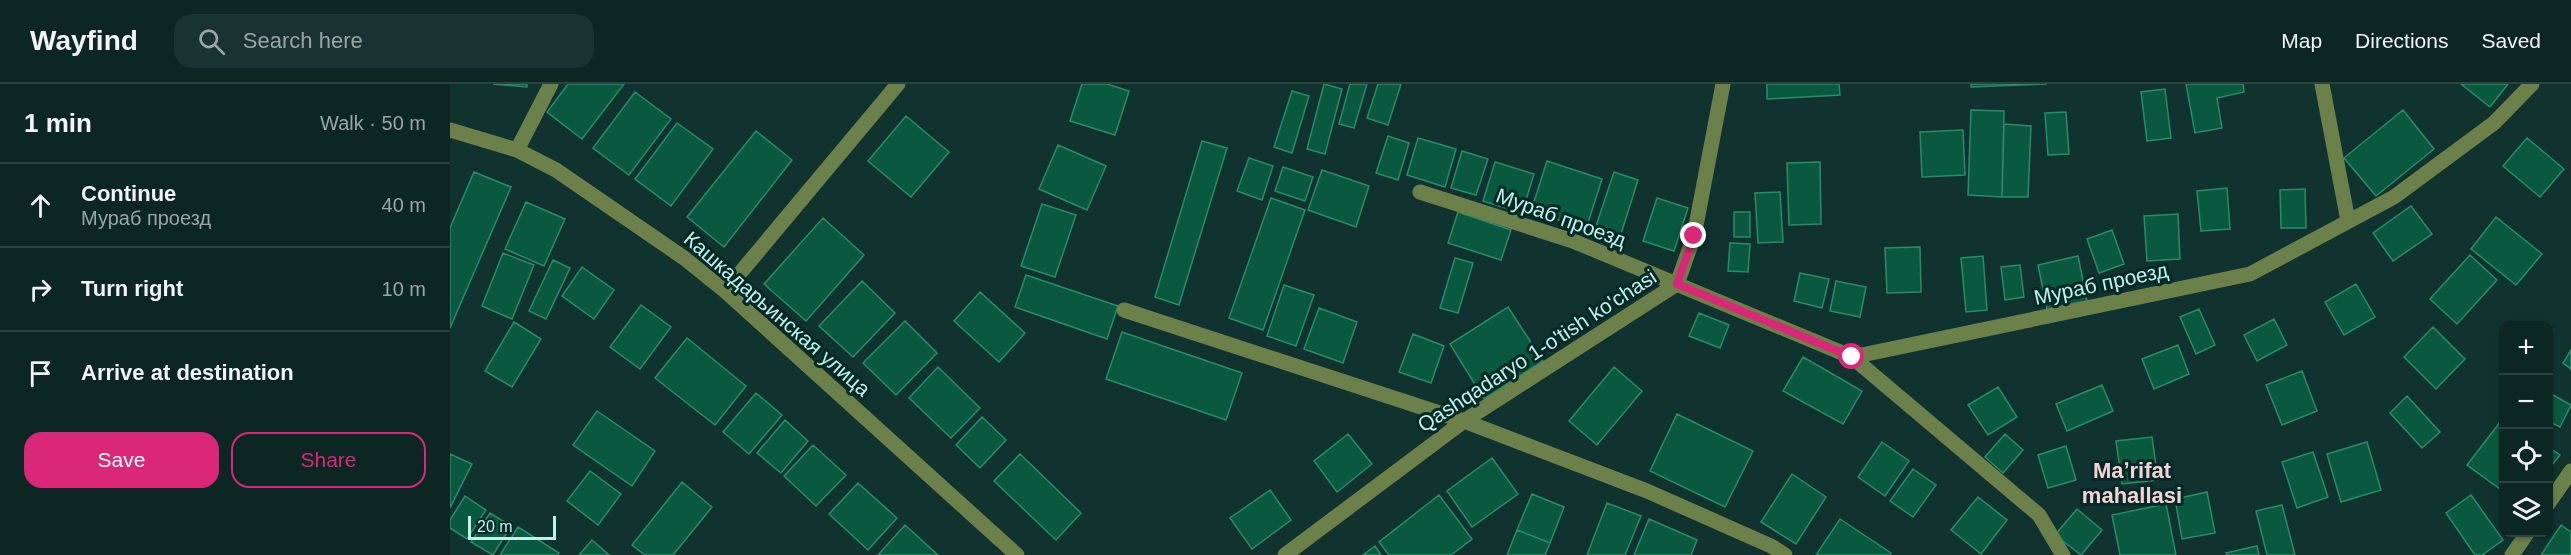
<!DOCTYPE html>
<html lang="en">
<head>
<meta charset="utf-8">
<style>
  :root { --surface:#0c2624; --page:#1a3231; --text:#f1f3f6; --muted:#9aa5a6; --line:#2c4341; --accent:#db2777 }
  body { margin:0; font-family:Arial,sans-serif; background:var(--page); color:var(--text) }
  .controls { position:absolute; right:18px; bottom:18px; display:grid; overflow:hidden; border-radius:12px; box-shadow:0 2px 4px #0004 }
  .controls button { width:54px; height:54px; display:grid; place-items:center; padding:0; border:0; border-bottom:2px solid var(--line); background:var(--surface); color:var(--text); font:30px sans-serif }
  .scale { position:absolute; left:18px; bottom:15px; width:88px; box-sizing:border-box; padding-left:6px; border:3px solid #c0f1ea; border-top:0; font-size:16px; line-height:21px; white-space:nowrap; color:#c0f1ea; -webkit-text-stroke:4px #042926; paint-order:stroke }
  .stop { position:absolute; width:18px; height:18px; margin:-14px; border:4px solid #db2777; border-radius:50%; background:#fff }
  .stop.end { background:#db2777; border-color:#fff; box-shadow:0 2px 6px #0008 }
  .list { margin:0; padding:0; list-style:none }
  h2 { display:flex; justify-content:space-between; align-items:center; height:78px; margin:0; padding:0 24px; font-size:26px }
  h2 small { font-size:20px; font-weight:400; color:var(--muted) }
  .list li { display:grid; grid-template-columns:39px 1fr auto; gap:18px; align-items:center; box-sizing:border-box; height:84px; padding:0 24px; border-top:2px solid var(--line) }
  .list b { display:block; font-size:22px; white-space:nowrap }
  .list p { margin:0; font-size:20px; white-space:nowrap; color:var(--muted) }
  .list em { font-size:20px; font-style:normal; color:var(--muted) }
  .actions { display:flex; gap:12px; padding:18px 24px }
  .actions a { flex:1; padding:14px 0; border:2px solid var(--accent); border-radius:18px; text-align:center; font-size:21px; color:var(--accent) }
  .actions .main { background:var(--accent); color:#fff }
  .icon { flex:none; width:33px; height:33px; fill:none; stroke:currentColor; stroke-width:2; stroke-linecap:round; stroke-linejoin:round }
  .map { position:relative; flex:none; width:2121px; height:471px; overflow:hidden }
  header { display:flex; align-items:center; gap:36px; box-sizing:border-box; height:84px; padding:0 30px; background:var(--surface); border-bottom:2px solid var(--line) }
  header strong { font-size:28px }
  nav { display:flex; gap:33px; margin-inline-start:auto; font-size:21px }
  .search { width:420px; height:54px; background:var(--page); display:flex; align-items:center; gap:15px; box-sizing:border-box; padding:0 21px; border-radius:18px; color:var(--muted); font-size:22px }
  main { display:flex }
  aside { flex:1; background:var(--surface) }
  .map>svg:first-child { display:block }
</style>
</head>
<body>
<header>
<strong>Wayfind</strong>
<div class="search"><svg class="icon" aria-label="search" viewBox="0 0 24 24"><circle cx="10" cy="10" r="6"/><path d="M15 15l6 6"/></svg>Search here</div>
<nav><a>Map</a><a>Directions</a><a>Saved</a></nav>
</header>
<main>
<aside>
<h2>1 min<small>Walk · 50 m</small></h2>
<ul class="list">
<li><svg class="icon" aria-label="ahead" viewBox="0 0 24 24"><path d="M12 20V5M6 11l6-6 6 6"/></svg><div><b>Continue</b><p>Мураб проезд</p></div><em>40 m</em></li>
<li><svg class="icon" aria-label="right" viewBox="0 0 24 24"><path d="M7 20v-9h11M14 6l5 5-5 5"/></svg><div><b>Turn right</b></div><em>10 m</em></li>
<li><svg class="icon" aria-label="arrive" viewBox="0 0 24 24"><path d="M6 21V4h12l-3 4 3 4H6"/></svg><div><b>Arrive at destination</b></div></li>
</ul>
<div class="actions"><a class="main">Save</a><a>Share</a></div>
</aside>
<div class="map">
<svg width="2121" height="471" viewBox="0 0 2121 471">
  <rect width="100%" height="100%" fill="#103330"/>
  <!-- building -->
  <path fill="#095940" stroke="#2b8b69" stroke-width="1.5" d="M43 0H77V3Z
    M118 0H174L132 55 97 28Z
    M632 0H657L679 7 665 51 620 37Z
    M874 0 892 5 875 70 857 65Z
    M900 0H917L904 44 889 40Z
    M928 0H951L938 41 917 34Z
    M1317 0H1389L1390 11 1317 15Z
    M1521 0H1597L1521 3Z
    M1736 0H1793L1794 8 1767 14 1772 44 1745 49Z
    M2011 0H2058L2040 23Z
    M1715 5 1721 54 1697 57 1691 8Z
    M842 7 859 12 842 69 824 63Z
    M185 8 221 35 179 91 143 64Z
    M1521 26 1554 27 1552 113 1518 111Z
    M1953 26 1984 65 1926 112 1894 74Z
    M1616 28 1619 70 1598 71 1595 29Z
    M456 32 499 68 461 113 418 77Z
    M227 39 263 65 221 122 185 95Z
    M1554 40 1581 42 1578 113H1552Z
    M1513 46 1515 91 1472 93 1470 48Z
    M306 47 342 76 274 163 237 133Z
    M938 52 959 59 948 96 926 89Z
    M968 54 1006 65 995 103 957 91Z
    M2077 54 2114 85 2090 113 2053 82Z
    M752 57 777 64 729 221 705 213Z
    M608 61 656 82 637 126 589 105Z
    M1012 67 1038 75 1026 111 1001 104Z
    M799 74 823 82 812 116 787 107Z
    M1097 77 1152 95 1136 145 1081 127Z
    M1045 78 1084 90 1072 129 1033 117Z
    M1370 78 1371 140 1339 141 1337 79Z
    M833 83 863 93 855 117 825 107Z
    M872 86 919 102 906 143 858 126Z
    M24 88 61 103 0 244V144Z
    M1164 88 1188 96 1170 153 1145 145Z
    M1777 104 1780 145 1751 147 1747 107Z
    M1855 105 1856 144H1831L1830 106Z
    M1330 108 1333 158 1308 159 1305 109Z
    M821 114 855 126 813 246 779 234Z
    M1207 114 1238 124 1224 167 1193 157Z
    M76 118 115 135 94 182 55 165Z
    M592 120 626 131 605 193 571 182Z
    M1961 122 1982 150 1943 177 1923 149Z
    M1008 128 1061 146 1051 176 998 159Z
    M1284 128H1300V153H1284Z
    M1728 130 1730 175 1697 177 1694 132Z
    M2046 133 2092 170 2066 201 2021 165Z
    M373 134 414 171 356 237 314 200Z
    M1662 146 1674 180 1649 189 1637 155Z
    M1280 159 1300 160 1298 188 1278 187Z
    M1470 163 1471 208 1437 209 1435 164Z
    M53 169 84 181 62 235 32 222Z
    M2020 171 2047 196 2007 240 1980 215Z
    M1533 172 1537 226 1516 228 1511 174Z
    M1628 172 1637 217 1597 225 1588 181Z
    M1005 174 1023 179 1008 229 990 224Z
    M103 176 120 184 96 235 79 227Z
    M1570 181 1574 213 1555 216 1551 183Z
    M132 183 164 206 144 235 112 212Z
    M1350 189 1379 195 1372 224 1344 217Z
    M576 191 668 222 657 255 565 223Z
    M412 197 445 229 403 273 369 242Z
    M1386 197 1416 203 1410 233 1380 227Z
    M1906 200 1925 233 1894 251 1875 218Z
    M834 201 864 211 846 262 817 252Z
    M530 208 575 249 549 278 504 237Z
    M191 221 221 243 190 285 160 263Z
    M1058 223 1093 277 1034 315 1000 260Z
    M869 224 907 238 893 279 854 265Z
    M1749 225 1765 261 1746 270 1730 233Z
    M1249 229 1279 241 1270 264 1239 252Z
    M1824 235 1837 261 1807 277 1794 251Z
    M455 237 487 269 446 311 413 279Z
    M64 238 91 255 62 303 35 287Z
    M1983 243 2015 275 1986 305 1954 273Z
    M672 248 792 289 776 336 656 295Z
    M963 250 994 262 981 299 949 288Z
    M237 254 296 302 265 341 205 294Z
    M1728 261 1739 290 1704 305 1692 275Z
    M2121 266V285L2113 279Z
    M1353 273 1412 307 1393 340 1333 307Z
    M488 283 530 324 501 354 459 314Z
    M1164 283 1192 307 1147 361 1119 337Z
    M1852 287 1867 327 1832 341 1816 301Z
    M1652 301 1663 327 1617 347 1606 320Z
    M1548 303 1567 333 1538 351 1518 321Z
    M2098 308 2121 321 2110 343 2098 337Z
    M306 309 332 331 299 370 273 348Z
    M1957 312 1990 348 1972 364 1940 329Z
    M147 327 205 367 182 402 123 361Z
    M1227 330 1303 367 1275 423 1200 387Z
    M532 333 556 356 530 384 506 361Z
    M2054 333V408L2017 381Z
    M335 336 358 357 331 389 307 369Z
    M898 350 922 380 887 408 864 377Z
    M1555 350 1573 366 1553 389 1535 373Z
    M1702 353 1708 396 1672 400 1666 357Z
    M1432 358 1459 377 1435 412 1408 393Z
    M1917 358 1931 406 1891 418 1877 370Z
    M363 361 396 391 366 422 334 392Z
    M1616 362 1626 396 1598 404 1588 371Z
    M2098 363 2110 371 2098 386Z
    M1863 368 1878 413 1847 424 1832 378Z
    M0 370 22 380 0 424Z
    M570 370 631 429 606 456 544 397Z
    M1042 374 1068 410 1022 443 997 407Z
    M1463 385 1486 401 1463 433 1440 417Z
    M140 387 171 410 148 441 117 417Z
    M1342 390 1376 413 1346 460 1311 438Z
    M232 398 262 423 223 471H195L182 461Z
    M408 399 447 434 418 466 379 430Z
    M820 406 841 436 802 465 780 434Z
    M1757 408 1765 449 1732 455 1725 415Z
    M1082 410 1114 423 1100 459 1067 446Z
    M989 411 1022 455 1001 471H939L929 458Z
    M2021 411 2053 456 2032 471H2025L1996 429Z
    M15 412 36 426 17 455 0 444V436Z
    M1528 413 1557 436 1531 470 1501 446Z
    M1157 419 1191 432 1175 471H1137Z
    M1716 420 1726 471H1670L1662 431Z
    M1832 421 1845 471H1817L1806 427Z
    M1627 425 1652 446 1631 471 1605 451Z
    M40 429 61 442 43 471 21 458Z
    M1199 435 1247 456 1241 471H1184Z
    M1390 435 1441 469 1440 471H1366Z
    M455 441 488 471H428Z
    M2111 441 2121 448V471H2091Z
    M68 443 109 469 108 471H50Z
    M1067 446 1100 459 1095 471H1057Z
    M142 456 159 471H129Z
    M925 462 931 471H913Z
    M1807 462 1809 471H1777L1776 469Z"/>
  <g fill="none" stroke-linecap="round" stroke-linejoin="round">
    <!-- minor -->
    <path stroke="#6c8049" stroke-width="15" d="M1872 0 1898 137
      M0 46 67 66 106 86 234 174 275 207 567 471
      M67 66 101 0
      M970 108 1123 157 1402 273 1589 431 1613 471
      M275 207 448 0
      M674 226 1014 337 1197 407 1321 462 1335 471
      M1402 273 1800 190 1944 113 2044 39 2082 0
      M2098 420 2121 387
      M835 471 1014 337 1227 200 1244 152 1273 0
      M2062 471 2078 448"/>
  </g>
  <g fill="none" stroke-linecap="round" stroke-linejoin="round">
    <!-- route -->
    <path stroke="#db2777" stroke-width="8" d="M1244 152 1227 200 1402 273"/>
  </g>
  <g text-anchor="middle" stroke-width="6" stroke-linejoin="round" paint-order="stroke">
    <!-- street labels -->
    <g font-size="21" fill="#c0f1ea" stroke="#042926">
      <text transform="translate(1111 134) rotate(20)" y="7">Мураб проезд</text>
      <text transform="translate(1651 200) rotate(-12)" y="7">Мураб проезд</text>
      <text transform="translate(327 230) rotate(41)" y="7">Кашкадарьинская улица</text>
      <text transform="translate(1087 267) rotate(-33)" y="7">Qashqadaryo 1-o'tish ko'chasi</text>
    </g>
    <!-- neighbourhood labels -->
    <g font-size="22" font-weight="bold" fill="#f5d2d8" stroke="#042926">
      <text x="1682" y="394">Maʼrifat<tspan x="1682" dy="25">mahallasi</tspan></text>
    </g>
  </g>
</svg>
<div class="controls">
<button>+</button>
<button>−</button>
<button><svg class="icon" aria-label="locate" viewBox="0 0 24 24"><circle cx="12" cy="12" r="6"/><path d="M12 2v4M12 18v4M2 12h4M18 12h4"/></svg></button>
<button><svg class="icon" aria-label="layers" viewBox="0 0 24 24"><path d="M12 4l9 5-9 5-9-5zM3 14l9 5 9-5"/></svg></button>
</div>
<div class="scale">20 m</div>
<div class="stop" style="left:1402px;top:273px"></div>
<div class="stop end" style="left:1244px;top:152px"></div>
</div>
</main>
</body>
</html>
